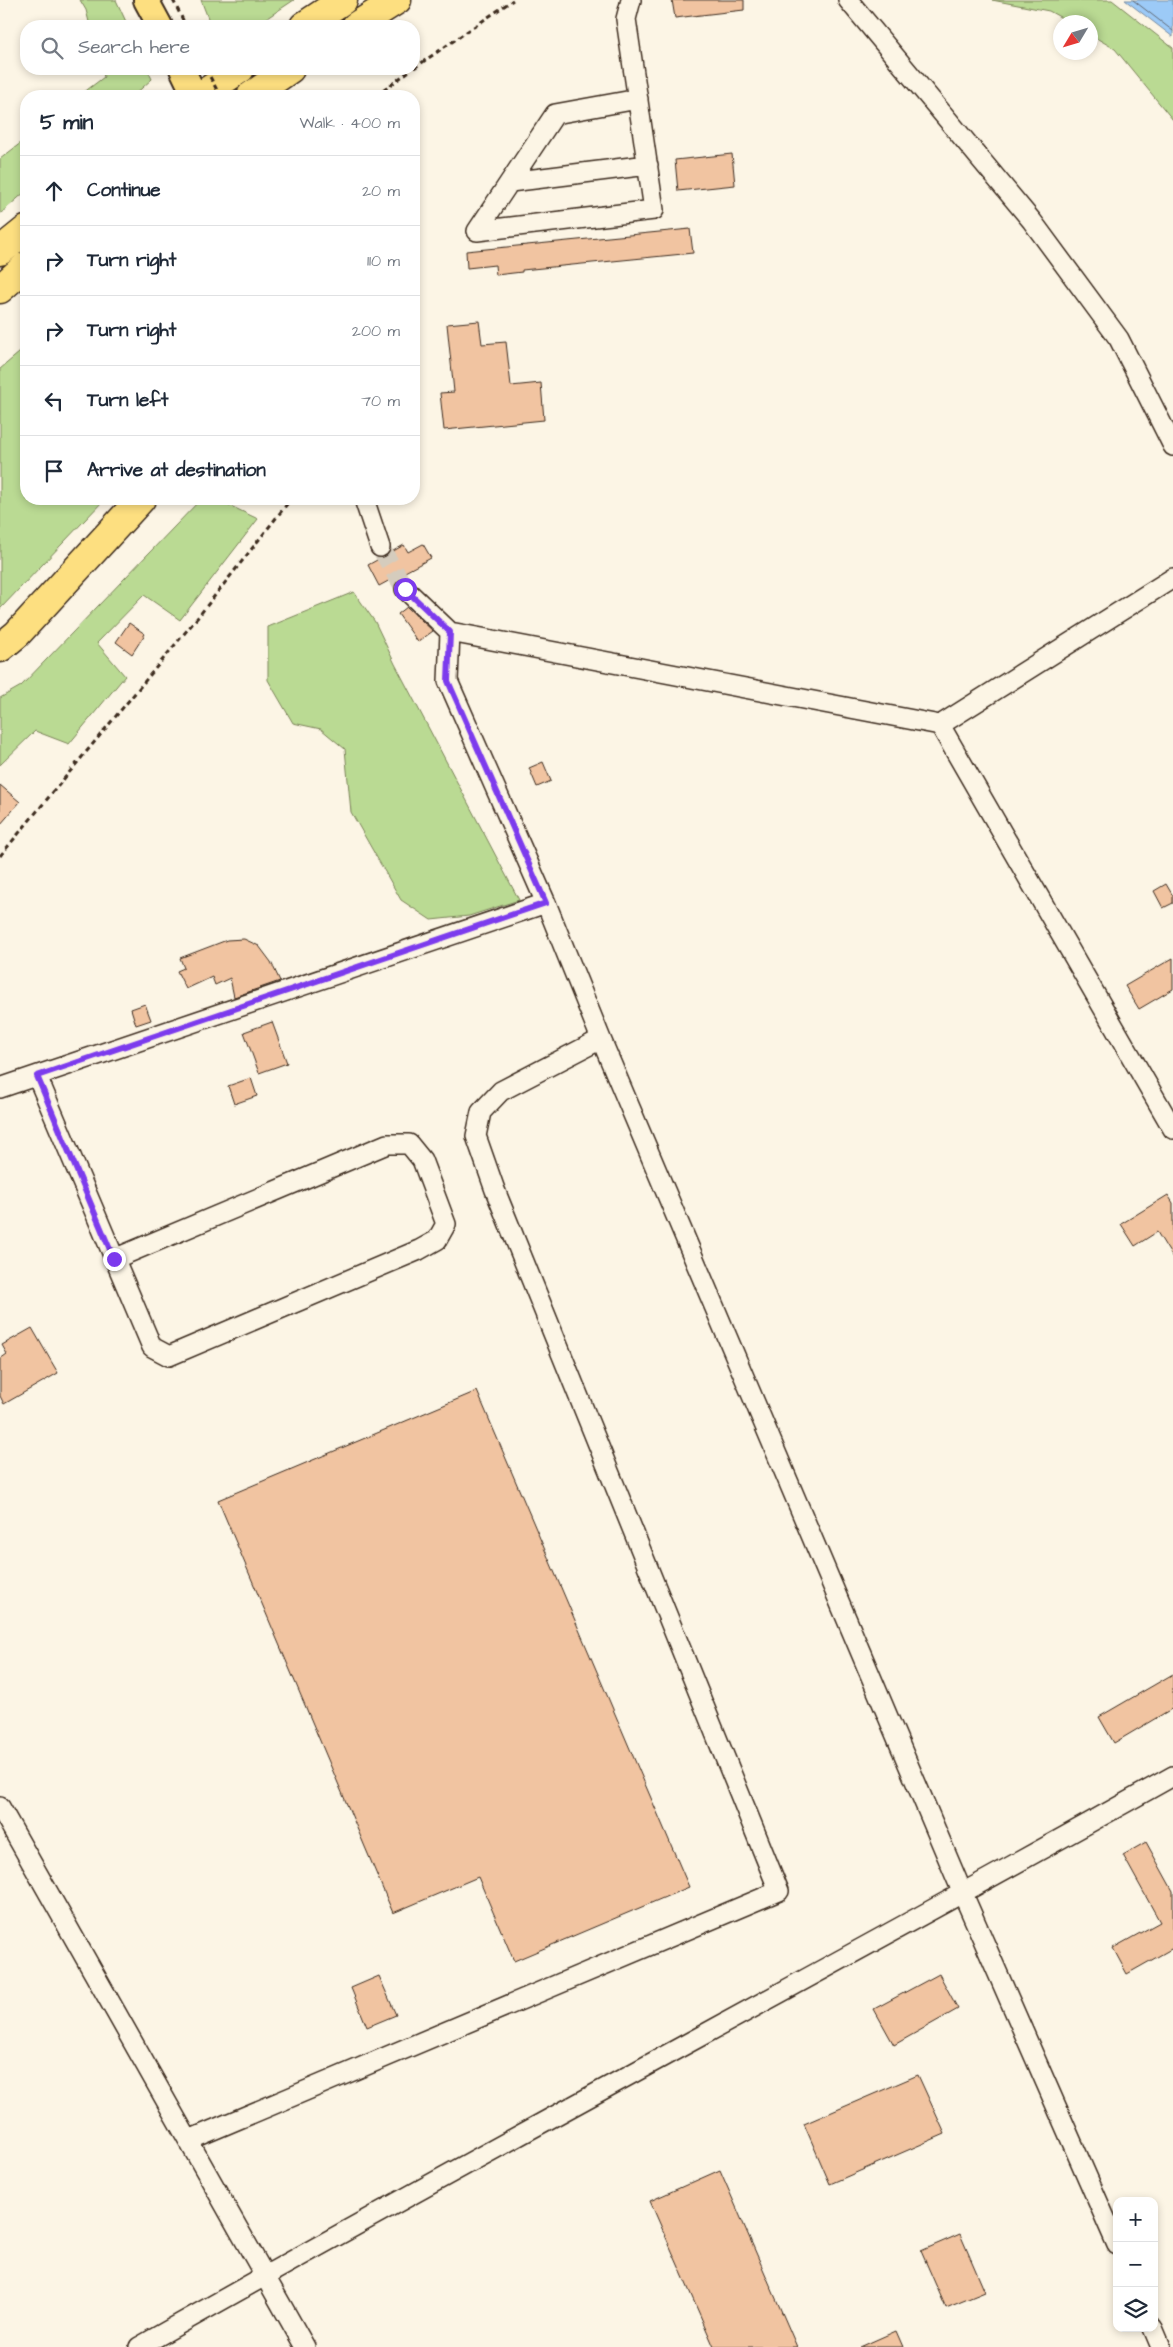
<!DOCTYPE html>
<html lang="en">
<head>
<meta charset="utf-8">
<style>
  :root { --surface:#fff; --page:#f2f2f3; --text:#1f2937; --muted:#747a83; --line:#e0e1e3 }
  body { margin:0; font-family:"Architects Daughter",sans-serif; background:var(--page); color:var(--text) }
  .controls { position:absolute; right:15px; bottom:15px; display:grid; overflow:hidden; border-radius:10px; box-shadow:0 2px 8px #0003 }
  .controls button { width:45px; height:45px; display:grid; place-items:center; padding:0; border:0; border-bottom:1px solid var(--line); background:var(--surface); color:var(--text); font:25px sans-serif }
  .compass { position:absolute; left:1053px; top:15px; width:45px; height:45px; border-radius:50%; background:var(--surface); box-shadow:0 2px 8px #0003; rotate:232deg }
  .stop { position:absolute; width:15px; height:15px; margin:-11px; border:4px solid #7c3aed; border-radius:50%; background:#fff }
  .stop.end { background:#7c3aed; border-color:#fff; box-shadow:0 1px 5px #0008 }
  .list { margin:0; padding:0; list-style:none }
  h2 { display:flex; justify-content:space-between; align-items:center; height:65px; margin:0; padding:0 20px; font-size:21px }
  h2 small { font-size:16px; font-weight:400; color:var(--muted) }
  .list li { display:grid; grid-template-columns:32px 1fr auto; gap:15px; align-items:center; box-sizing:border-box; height:70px; padding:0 20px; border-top:1px solid var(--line) }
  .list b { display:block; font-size:19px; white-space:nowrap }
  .list em { font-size:16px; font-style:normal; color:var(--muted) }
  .icon { flex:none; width:28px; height:28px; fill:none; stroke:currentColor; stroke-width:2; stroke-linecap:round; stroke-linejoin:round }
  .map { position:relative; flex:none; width:1173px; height:2347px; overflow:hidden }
  .search { position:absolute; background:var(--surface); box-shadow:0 2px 8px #0003; left:20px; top:20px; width:400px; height:55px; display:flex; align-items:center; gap:12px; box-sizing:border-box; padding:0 18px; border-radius:20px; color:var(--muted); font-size:19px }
  .panel { position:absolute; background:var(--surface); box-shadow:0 2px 8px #0003; left:20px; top:90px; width:400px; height:415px; border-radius:20px }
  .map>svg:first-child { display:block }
</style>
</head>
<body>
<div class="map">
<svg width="1173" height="2347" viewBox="0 0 1173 2347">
  <rect width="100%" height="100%" fill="#fcf5e5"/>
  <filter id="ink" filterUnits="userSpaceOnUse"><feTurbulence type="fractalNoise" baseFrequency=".02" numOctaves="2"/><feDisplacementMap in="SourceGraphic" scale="10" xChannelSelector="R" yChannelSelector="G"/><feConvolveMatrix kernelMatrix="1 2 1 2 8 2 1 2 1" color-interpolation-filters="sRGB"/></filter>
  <g filter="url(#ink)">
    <!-- green -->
    <path fill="#bada93" stroke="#7a8258" d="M80 0H116L128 26H90L86 10Z
      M201 0H294L255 26H211Z
      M992 0H1112L1173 48V120L1115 49 1091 35 1090 22H1069L1049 11Z
      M102 69H147L152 79 133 96H79L104 77Z
      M26 139V191L0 214V159Z
      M26 347V499H105L0 609V369Z
      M201 499H216L258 519 180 620 144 595 97 643 125 676 69 744 35 731 0 765V698L21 686Z
      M354 592 375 622 395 664 519 900 469 916 431 920 401 900 351 812 345 749 321 729 293 723 268 680V627Z"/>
    <!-- water -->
    <path fill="#9ccaf7" stroke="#758aa0" d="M1125 0H1173V37Z"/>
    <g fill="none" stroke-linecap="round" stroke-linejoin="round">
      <!-- shore -->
      <path stroke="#626a75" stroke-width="1" d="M1133 0 1173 31"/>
    </g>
    <!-- building -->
    <path fill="#f1c4a1" stroke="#3b2a1e" d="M672 0H744V10L675 18Z
      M732 154 735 185 678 191 675 160Z
      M690 229 693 253 522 270V272L496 275 495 265 467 268 466 251Z
      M479 321 482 344 506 342 511 386 541 383 544 420 444 430 440 393 454 392 447 324Z
      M423 544 431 558 379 586 368 565 404 545 408 552Z
      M407 607 433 631 418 642 398 614Z
      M129 623 145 634 132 654 116 642Z
      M543 762 551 781 537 787 529 768Z
      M0 785 20 802 0 825Z
      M1166 884 1173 896V903L1163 908 1154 891Z
      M244 939 259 946 271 962 280 981 234 997 230 978 215 985 212 977 186 989 177 971 184 968 180 958 227 940Z
      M1173 958V989L1139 1009 1125 986Z
      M145 1004 151 1020 136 1025 131 1009Z
      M272 1022 287 1063 259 1073 244 1032Z
      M251 1078 257 1096 234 1104 228 1086Z
      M1168 1195 1173 1203V1258L1157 1232 1135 1246 1121 1224Z
      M32 1328 58 1373 4 1404 0 1396V1359L7 1354 2 1345Z
      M477 1391 689 1887 514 1961 478 1877 393 1913 218 1500Z
      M1173 1674V1708L1114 1743 1099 1717Z
      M1146 1842 1173 1891V1948L1127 1974 1113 1948 1160 1922 1123 1855Z
      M939 1974 958 2009 894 2045 874 2009Z
      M379 1976 396 2015 367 2027 351 1988Z
      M918 2075 945 2134 830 2184 804 2124Z
      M720 2170 797 2347H714L650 2201Z
      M960 2234 985 2292 946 2308 921 2251Z
      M896 2331 903 2347H860Z"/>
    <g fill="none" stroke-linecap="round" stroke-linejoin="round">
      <!-- minor-tunnel -->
      <path stroke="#d5ccbd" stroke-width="19" stroke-dasharray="19 9" stroke-linecap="butt" d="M380 547 405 589"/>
      <!-- minor casing -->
      <g stroke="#3b2a1e" stroke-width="22">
        <path id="minor" d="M631 0 626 19 654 210 477 231 555 114 638 99
          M848 0 1032 221 1119 339 1173 446
          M510 182 648 165
          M364 499 380 547
          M405 589 450 632 940 725 1173 1129
          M450 632 448 681 546 903 601 1039 963 1894 1117 2245
          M940 725 1173 578
          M37 1076 152 1347 169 1356 419 1250 437 1240 446 1224 422 1160 409 1144H387L114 1259
          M0 1088 546 903
          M0 1807 305 2347
          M189 2140 779 1891 495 1190 476 1136 481 1112 501 1091 601 1039
          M1153 2328 1161 2347
          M139 2347C481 2152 830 1969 1173 1776"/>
      </g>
      <!-- major casing -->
      <g stroke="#3b2a1e" stroke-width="28">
        <path id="major" d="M146 0 160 26
          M182 69 195 96"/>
      </g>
      <!-- highway casing -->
      <g stroke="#3b2a1e" stroke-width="31">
        <path id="highway" d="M304 26 343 0
          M356 26 397 0
          M200 96 240 69
          M251 96 290 69
          M0 251 26 230
          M0 289 26 266
          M0 648 17 634 141 499"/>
      </g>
      <!-- path -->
      <path stroke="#3b2a1e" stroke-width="3" stroke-dasharray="5 4" stroke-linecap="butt" d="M173 0 186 26
        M414 68 513 0
        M376 96 412 69
        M0 856 198 617 291 499"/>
      <!-- minor -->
      <use href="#minor" stroke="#fcf5e5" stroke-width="19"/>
      <!-- major -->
      <use href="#major" stroke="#fddf80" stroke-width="24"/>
      <!-- highway -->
      <use href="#highway" stroke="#fddf80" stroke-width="28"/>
      <!-- path-bridge -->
      <path stroke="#3b2a1e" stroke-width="3" stroke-dasharray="5 4" stroke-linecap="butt" d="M206 69 220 96"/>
    </g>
  </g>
  <g fill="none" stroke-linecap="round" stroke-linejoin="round" filter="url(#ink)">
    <!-- route -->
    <path stroke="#7c3aed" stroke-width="6" d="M114 1259 37 1076 546 903 448 681 450 632 405 589"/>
  </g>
</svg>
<div class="controls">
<button>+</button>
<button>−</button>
<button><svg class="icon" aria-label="layers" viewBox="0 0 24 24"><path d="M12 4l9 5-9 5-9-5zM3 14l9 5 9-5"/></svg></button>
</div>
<svg class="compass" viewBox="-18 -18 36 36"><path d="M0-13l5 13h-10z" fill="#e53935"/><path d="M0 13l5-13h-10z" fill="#747a83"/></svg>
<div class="stop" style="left:405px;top:589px"></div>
<div class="stop end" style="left:114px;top:1259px"></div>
<div class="search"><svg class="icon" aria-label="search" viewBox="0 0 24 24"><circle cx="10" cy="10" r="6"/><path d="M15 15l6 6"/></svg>Search here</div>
<section class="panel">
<h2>5 min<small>Walk · 400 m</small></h2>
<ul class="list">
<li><svg class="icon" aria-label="ahead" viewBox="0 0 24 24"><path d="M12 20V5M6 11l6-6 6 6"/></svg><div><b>Continue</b></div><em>20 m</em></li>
<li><svg class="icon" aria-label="right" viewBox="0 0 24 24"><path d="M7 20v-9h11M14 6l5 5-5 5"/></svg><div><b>Turn right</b></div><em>110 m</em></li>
<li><svg class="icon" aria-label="right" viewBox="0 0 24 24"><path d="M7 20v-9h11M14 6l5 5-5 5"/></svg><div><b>Turn right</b></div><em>200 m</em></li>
<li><svg class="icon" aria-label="left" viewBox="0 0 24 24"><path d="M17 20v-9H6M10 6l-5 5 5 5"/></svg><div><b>Turn left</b></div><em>70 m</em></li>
<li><svg class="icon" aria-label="arrive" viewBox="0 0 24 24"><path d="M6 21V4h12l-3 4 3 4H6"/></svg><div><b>Arrive at destination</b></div></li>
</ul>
</section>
</div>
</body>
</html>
